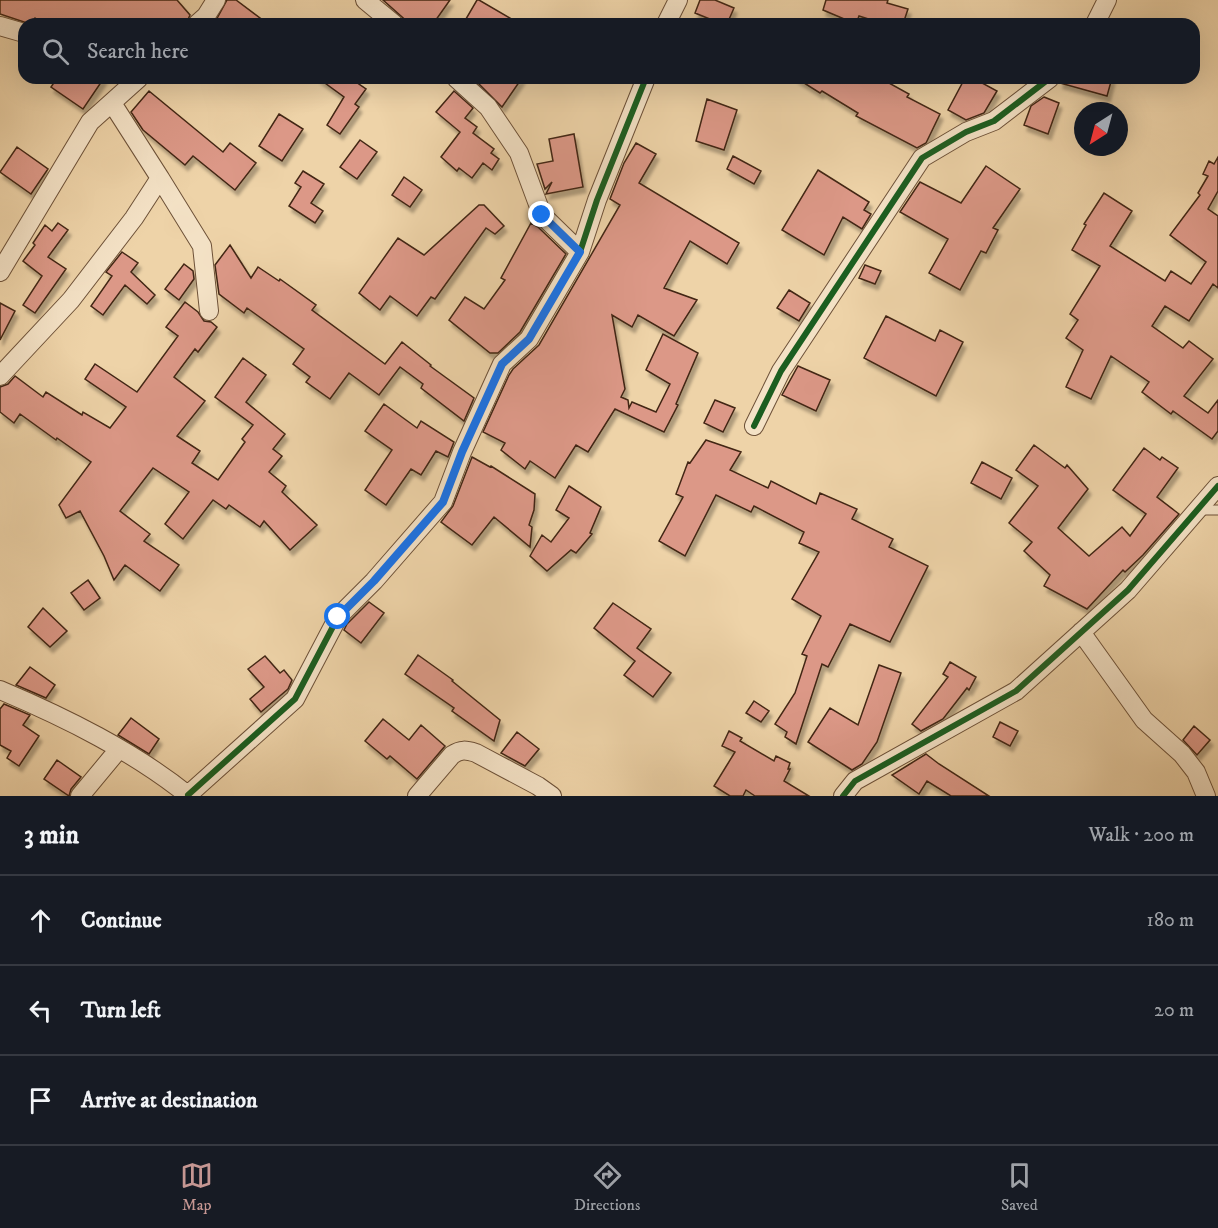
<!DOCTYPE html>
<html lang="en">
<head>
<meta charset="utf-8">
<style>
  :root { --surface:#171b24; --page:#242831; --text:#f1f3f6; --muted:#9ea1a6; --line:#363941; --accent:#c59692 }
  body { margin:0; font-family:"IM FELL DW Pica",serif; background:var(--page); color:var(--text) }
  .compass { position:absolute; left:1074px; top:102px; width:54px; height:54px; border-radius:50%; background:var(--surface); box-shadow:0 6px 24px #0002; rotate:216deg }
  .stop { position:absolute; width:18px; height:18px; margin:-14px; border:4px solid #1a73e8; border-radius:50%; background:#fff }
  .stop.end { background:#1a73e8; border-color:#fff; box-shadow:0 2px 6px #0008 }
  .list { margin:0; padding:0; list-style:none }
  h2 { display:flex; justify-content:space-between; align-items:center; height:78px; margin:0; padding:0 24px; font-size:26px }
  h2 small { font-size:20px; font-weight:400; color:var(--muted) }
  .list li { display:grid; grid-template-columns:39px 1fr auto; gap:18px; align-items:center; box-sizing:border-box; height:90px; padding:0 24px; border-top:2px solid var(--line) }
  .list b { display:block; font-size:22px; white-space:nowrap }
  .list em { font-size:20px; font-style:normal; color:var(--muted) }
  .icon { flex:none; width:33px; height:33px; fill:none; stroke:currentColor; stroke-width:2; stroke-linecap:round; stroke-linejoin:round }
  .map { position:relative; flex:none; width:1218px; height:796px; overflow:hidden }
  .search { position:absolute; background:var(--surface); box-shadow:0 6px 24px #0002; left:18px; right:18px; top:18px; height:66px; display:flex; align-items:center; gap:15px; box-sizing:border-box; padding:0 21px; border-radius:18px; color:var(--muted); font-size:22px }
  .sheet { height:348px; background:var(--surface) }
  nav { display:flex; justify-content:space-around; align-items:center; box-sizing:border-box; height:84px; border-top:2px solid var(--line); background:var(--surface); font-size:16px; color:var(--muted) }
  nav a { display:grid; justify-items:center; gap:3px }
  nav .on { color:var(--accent) }
  .map>svg:first-child { display:block }
</style>
</head>
<body>
<div class="map">
<svg width="1218" height="796" viewBox="0 0 1218 796">
  <defs>
    <filter id="shadow"><feDropShadow dx="3" dy="5.5" stdDeviation="1.5" flood-color="#0004"/></filter>
  </defs>
  <rect width="100%" height="100%" fill="#eed3a8"/>
  <filter id="stains"><feTurbulence type="fractalNoise" baseFrequency=".00333" numOctaves="4"/><feColorMatrix values="0 0 0 0 .2 0 0 0 0 .09 0 0 0 0 .02 0 0 0 .5 -.17"/></filter>
  <radialGradient id="worn" r=".72"><stop offset=".6" stop-color="#630" stop-opacity="0"/><stop offset="1" stop-color="#630" stop-opacity=".3"/></radialGradient>
  <!-- building -->
  <path fill="#dc9887" stroke="#422613" stroke-width="1.5" filter="url(#shadow)" d="M0 0H177L190 15 186 24H44L35 18 30 24 0 14Z
    M227 0H236L268 24H214Z
    M383 0H450L433 24H410Z
    M477 0H479L520 24H463Z
    M700 0H715L734 8 727 24H722L695 13Z
    M826 0H888L887 3 908 9 903 24H884L859 16 856 24 823 10Z
    M57 78H104L83 109 51 87Z
    M318 78H350L366 89 355 104 359 107 340 134 327 125 344 97Z
    M473 78H522L502 107Z
    M796 78H880L909 94 907 97 940 114 926 143 917 148 856 116 858 113 822 91 820 93Z
    M965 78H973L997 91 984 113 966 120 948 110Z
    M1061 78H1112L1107 96 1060 83Z
    M149 91 223 152 230 143 256 163 235 190 193 156 185 165 143 130 131 112Z
    M454 91 473 108 465 118 477 127 473 133 494 149 491 153 499 159 492 170 483 163 472 178 459 168 457 171 441 157 460 132 436 112Z
    M1044 97 1059 103 1048 134 1024 125 1031 106Z
    M707 99 737 110 724 150 696 141Z
    M279 114 303 129 282 161 259 146Z
    M574 134 583 187 546 194 552 182 545 189 537 164 553 161 549 139Z
    M360 140 377 152 357 179 340 167Z
    M636 143 656 154 639 183 739 243 727 264 690 241 664 288 697 300 674 336 638 315 632 327 612 315 625 389 621 397 628 400 629 408 632 402 656 412 670 384 646 370 663 334 698 353 676 404 678 405 664 432 615 409 588 452 576 445 555 478 530 461 525 469 501 450 505 443 483 432 509 375 513 369 539 345 620 205 610 199 624 163Z
    M17 147 48 169 31 194 0 172Z
    M733 156 761 171 754 184 727 169Z
    M1218 157V191L1208 209 1218 216V288L1213 284 1189 321 1165 306 1152 326 1183 348 1189 341 1213 359 1184 396 1208 413 1218 400V431L1212 439 1173 411 1171 414 1142 392 1149 382 1111 356 1091 399 1066 387 1083 350 1066 338 1078 320 1070 314 1100 266 1072 250 1086 225 1084 224 1104 193 1132 211 1110 246 1165 281 1171 271 1191 284 1206 262 1170 235 1200 195 1198 193 1208 176 1203 174 1209 161 1214 164Z
    M986 166 1020 189 993 228 998 230 986 253 981 251 960 290 929 273 948 239 900 212 920 182 961 203Z
    M818 170 869 202 864 210 871 214 862 229 843 217 824 255 782 230Z
    M303 171 324 184 311 203 323 211 315 223 289 206 301 187 295 183Z
    M404 177 422 190 410 207 392 195Z
    M479 205H484L504 226 495 234 486 228 435 299 431 297 417 316 390 296 380 310 359 293 398 238 424 255Z
    M58 223 68 230 48 257 66 269 35 313 23 305 42 276 23 261 35 245 33 243 45 225 52 231Z
    M531 223 538 227 566 254 520 332 498 353H490L449 320 465 297 484 309 505 280 501 278Z
    M230 245 251 278 258 267 279 281 280 279 316 305 312 310 385 364 402 342 431 365 430 366 474 398 464 421 421 388 423 384 400 367 379 395 349 373 330 399 306 382 310 377 293 364 304 349 247 308 244 313 219 294 215 265Z
    M122 252 138 263 131 272 155 295 147 304 125 285 103 315 91 306 112 276 106 272Z
    M184 264 193 271 194 279 179 300 165 289Z
    M865 265 881 271 875 284 859 278Z
    M789 290 810 303 799 321 777 308Z
    M185 302 198 312 204 321 211 322 217 327 198 352 195 349 174 377 205 401 177 436 200 451 192 463 218 480 245 442 242 439 253 425 215 397 243 358 266 375 246 402 285 434 273 449 282 456 269 472 286 486 282 492 317 525 290 550 264 521 260 527 229 505 226 509 213 500 183 539 165 524 189 492 153 468 120 511 150 534 144 541 179 565 160 591 125 565 114 580 104 556 80 511 66 518 59 505 91 462 57 438 56 440 20 414 14 423 0 412V387L8 384 15 376 43 397 46 392 82 415 83 412 110 428 126 407 85 379 95 364 137 392 178 336 166 327Z
    M0 303 15 311 0 340Z
    M886 316 935 341 940 330 963 342 936 396 864 358Z
    M798 366 830 380 816 411 782 395Z
    M715 400 735 408 723 432 704 423Z
    M384 404 417 428 421 421 454 442 448 457 436 451 421 475 411 469 386 505 365 490 392 450 365 431Z
    M706 440 741 452 730 470 768 488 771 481 816 504 820 493 857 509 852 519 893 539 889 547 928 566 890 642 850 624 828 667 822 664 796 744 785 737 787 732 775 724 795 693 807 656 802 654 821 616 792 599 819 552 799 543 804 532 754 506 751 512 716 495 685 556 659 541 683 497 676 494 688 462 690 463Z
    M1034 445 1065 468 1067 465 1088 489 1058 528 1089 556 1122 527 1130 536 1146 514 1113 490 1144 448 1160 460 1162 457 1178 468 1157 497 1179 514 1143 555 1125 572 1123 570 1087 609 1044 586 1050 575 1024 551 1032 542 1009 523 1038 486 1016 470Z
    M472 457 490 467 491 466 535 494 534 510 529 525 532 527 530 547 494 517 472 545 441 522 453 506Z
    M982 462 1012 478 1001 499 971 483Z
    M569 486 601 507 590 533 592 534 576 553 571 550 547 571 530 556 542 535 551 542 569 518 556 510Z
    M88 580 100 598 84 610 71 593Z
    M369 602 384 613 361 643 344 630 347 624Z
    M613 603 651 629 637 648 671 673 653 697 624 675 635 661 594 628Z
    M43 608 67 631 50 647 28 627Z
    M418 655 453 680 452 681 500 720 494 741 452 711 454 708 405 674Z
    M265 656 280 673 284 670 292 680 288 689 261 712 250 699 264 687 248 669Z
    M950 662 976 677 969 690 967 688 943 719 921 731 912 724 948 677 943 674Z
    M879 665 901 673 877 742 862 764 852 770 808 742 830 708 858 725Z
    M30 667 55 685 46 698 16 685Z
    M754 701 769 711 761 722 746 713Z
    M4 704 30 715 23 725 39 736 19 766 7 758 11 751 0 745V709Z
    M131 718 159 739 149 754 118 735Z
    M383 719 409 740 421 725 445 746 417 779 390 756 387 759 365 741Z
    M1000 722 1018 731 1010 746 993 737Z
    M1194 726 1210 740 1197 755 1183 740Z
    M729 731 742 738 740 741 774 761 776 756 790 763 788 769H790L784 781 809 796H755L746 790 743 796H730L714 786 735 752 722 746Z
    M517 732 539 749 525 766 501 753Z
    M926 754 939 764 989 796H951L927 781 919 794 892 775Z
    M57 760 81 777 71 789 69 796 44 779Z"/>
  <g fill="none" stroke-linecap="round" stroke-linejoin="round">
    <!-- service casing -->
    <g stroke="#6d5138" stroke-width="11">
      <path id="service" d="M1199 510H1218"/>
    </g>
    <!-- minor casing -->
    <g stroke="#6d5138" stroke-width="20">
      <path id="minor" d="M365 0 394 24
        M197 24 206 16 216 0
        M666 24 678 0
        M1095 24 1107 0
        M0 26 24 33
        M456 78 488 107 519 153 542 215 580 252
        M160 178 202 246 209 311
        M0 272 90 122 139 78
        M0 376 71 300 134 218 160 178 112 103
        M754 426 781 371 922 158 966 132 994 121 1050 78
        M1081 632 1144 720 1182 754 1196 772 1206 796
        M0 690C66 718 133 751 189 796
        M188 795 295 699 338 617 374 581 443 502 462 452 502 364 529 339 580 252 597 200 646 78
        M80 796 119 749
        M417 796 452 755C461 749 466 750 476 753L538 786 552 796
        M843 796 855 781 1016 691 1128 590 1218 486"/>
    </g>
    <!-- service -->
    <use href="#service" stroke="#f4e2c6" stroke-width="9"/>
    <!-- minor -->
    <use href="#minor" stroke="#f4e2c6" stroke-width="18"/>
    <!-- cycleway casing -->
    <g stroke="#f4e2c6" stroke-width="10">
      <path id="cycleway" d="M754 426 781 371 922 158 966 132 994 121 1050 78
        M188 795 295 699 338 617 374 581 443 502 462 452 502 364 529 339 580 252 597 200 646 78
        M843 796 855 781 1016 691 1128 590 1218 486"/>
    </g>
    <!-- cycleway -->
    <use href="#cycleway" stroke="#1b5e20" stroke-width="6"/>
  </g>
  <g fill="none" stroke-linecap="round" stroke-linejoin="round">
    <!-- route -->
    <path stroke="#1a73e8" stroke-width="8" d="M338 617 374 581 443 502 462 452 502 364 529 339 580 252 542 215"/>
  </g>
  <rect width="100%" height="100%" filter="url(#stains)"/>
  <rect width="100%" height="100%" fill="url(#worn)"/>
</svg>
<svg class="compass" viewBox="-18 -18 36 36"><path d="M0-13l5 13h-10z" fill="#e53935"/><path d="M0 13l5-13h-10z" fill="#9ea1a6"/></svg>
<div class="stop" style="left:338px;top:617px"></div>
<div class="stop end" style="left:542px;top:215px"></div>
<div class="search"><svg class="icon" aria-label="search" viewBox="0 0 24 24"><circle cx="10" cy="10" r="6"/><path d="M15 15l6 6"/></svg>Search here</div>
</div>
<section class="sheet">
<h2>3 min<small>Walk · 200 m</small></h2>
<ul class="list">
<li><svg class="icon" aria-label="ahead" viewBox="0 0 24 24"><path d="M12 20V5M6 11l6-6 6 6"/></svg><div><b>Continue</b></div><em>180 m</em></li>
<li><svg class="icon" aria-label="left" viewBox="0 0 24 24"><path d="M17 20v-9H6M10 6l-5 5 5 5"/></svg><div><b>Turn left</b></div><em>20 m</em></li>
<li><svg class="icon" aria-label="arrive" viewBox="0 0 24 24"><path d="M6 21V4h12l-3 4 3 4H6"/></svg><div><b>Arrive at destination</b></div></li>
</ul>
</section>
<nav>
<a class="on"><svg class="icon" aria-label="map" viewBox="0 0 24 24"><path d="M3 6l6-2 6 2 6-2v14l-6 2-6-2-6 2zM9 4v14M15 6v14"/></svg>Map</a>
<a><svg class="icon" aria-label="directions" viewBox="0 0 24 24"><path d="M12 3l9 9-9 9-9-9zM9 14v-3h6M13 9l2 2-2 2"/></svg>Directions</a>
<a><svg class="icon" aria-label="saved" viewBox="0 0 24 24"><path d="M7 4h10v16l-5-4-5 4z"/></svg>Saved</a>
</nav>
</body>
</html>
